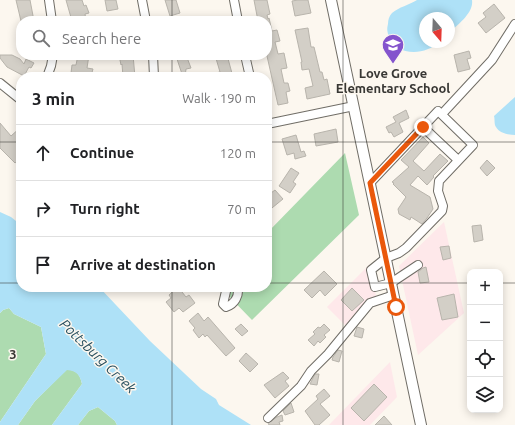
<!DOCTYPE html>
<html lang="en">
<head>
<meta charset="utf-8">
<style>
  :root { --surface:#fff; --page:#f2f2f2; --text:#202124; --muted:#757577; --line:#e0e0e0 }
  body { margin:0; font-family:Ubuntu,sans-serif; background:var(--page); color:var(--text) }
  .controls { position:absolute; right:12px; bottom:12px; display:grid; overflow:hidden; border-radius:8px; box-shadow:0 2px 10px #0003 }
  .controls button { width:36px; height:36px; display:grid; place-items:center; padding:0; border:0; border-bottom:1px solid var(--line); background:var(--surface); color:var(--text); font:20px sans-serif }
  .compass { position:absolute; left:419px; top:12px; width:36px; height:36px; border-radius:50%; background:var(--surface); box-shadow:0 2px 10px #0003; rotate:161deg }
  .stop { position:absolute; width:12px; height:12px; margin:-9px; border:3px solid #ea580c; border-radius:50%; background:#fff }
  .stop.end { background:#ea580c; border-color:#fff; box-shadow:0 1px 4px #0008 }
  .list { margin:0; padding:0; list-style:none }
  h2 { display:flex; justify-content:space-between; align-items:center; height:52px; margin:0; padding:0 16px; font-size:17px }
  h2 small { font-size:13px; font-weight:400; color:var(--muted) }
  .list li { display:grid; grid-template-columns:26px 1fr auto; gap:12px; align-items:center; box-sizing:border-box; height:56px; padding:0 16px; border-top:1px solid var(--line) }
  .list b { display:block; font-size:15px; white-space:nowrap }
  .list em { font-size:13px; font-style:normal; color:var(--muted) }
  .icon { flex:none; width:22px; height:22px; fill:none; stroke:currentColor; stroke-width:2; stroke-linecap:round; stroke-linejoin:round }
  .map { position:relative; flex:none; width:515px; height:425px; overflow:hidden }
  .search { position:absolute; background:var(--surface); box-shadow:0 2px 10px #0003; left:16px; top:16px; width:256px; height:44px; display:flex; align-items:center; gap:10px; box-sizing:border-box; padding:0 14px; border-radius:16px; color:var(--muted); font-size:15px }
  .panel { position:absolute; background:var(--surface); box-shadow:0 2px 10px #0003; left:16px; top:72px; width:256px; height:220px; border-radius:16px }
  .map>svg:first-child { display:block }
</style>
</head>
<body>
<div class="map">
<svg width="515" height="425" viewBox="0 0 515 425">
  <rect width="100%" height="100%" fill="#fcf7ef"/>
  <!-- commercial -->
  <path fill="#fee8ea" d="M444 222 464 313 418 355 399 266Z
    M370 264 376 296 346 326 327 307Z
    M390 362 397 397 370 425H329Z"/>
  <!-- green -->
  <path fill="#addbb0" d="M345 153 359 215 252 320 220 287H267V233Z
    M9 308 14 314 41 327 46 354 0 422V313L3 310Z
    M67 369C77 371 80 374 82 384L52 425H18L35 401Z
    M98 407 115 421 117 425H78L89 411Z"/>
  <!-- water -->
  <path fill="#aee1f7" d="M417 0H472C474 13 457 25 449 33V18H425V42H439C425 56 395 57 388 34 387 30 387 28 388 24 388 20 389 16 392 13 399 7 409 5 417 0Z
    M515 97V135C509 135 499 133 496 127 494 125 495 119 494 116Z
    M0 212 11 217 21 225V287H99L150 341 201 389 216 399 219 405 251 425H117L115 421 98 407 89 411 78 425H52L82 384C80 375 77 371 67 370L35 401 18 425H0V422L46 354 41 327 14 314 9 308 3 310 0 313Z"/>
  <!-- building -->
  <path fill="#d3cfc7" stroke="#b8b4ac" d="M16 0H30L34 21H21Z
    M66 0H82L84 6 86 5 89 13 85 14 86 21H72Z
    M105 0H116L118 9 107 11Z
    M165 0H176L180 13 170 16Z
    M254 0H267L270 14 267 15 268 19 269 18 272 31 277 30 280 41 275 42 278 54 284 53 287 68 281 69 284 83H288L290 91 286 92 288 103 278 105 267 56V21H258Z
    M298 0H308L311 13 295 16 292 1Z
    M494 4 505 18 486 33 478 23 486 17 483 13Z
    M308 28 311 47H314L320 72H322L324 80 327 79 330 94 307 99 305 88 313 86 309 69 302 70 301 62H302L295 30Z
    M469 51 471 58 467 59 470 69 458 72 454 55Z
    M0 55H12L20 59 24 64 26 59 34 63 31 68 29 67 24 76 7 67 0 58Z
    M78 55H89L87 68 93 69 91 76 71 73 72 65H76Z
    M119 55H133L135 77H123L122 64 121 65Z
    M179 55H186L191 68 186 69 185 77H183L176 56Z
    M215 55H227L233 77H208L207 75 220 72Z
    M406 110 409 118 399 123 403 132 394 137 391 132 389 133 386 127 396 122 393 117Z
    M0 123 11 136 21 127V158L15 163 0 148Z
    M336 129 338 142 316 146 314 134Z
    M296 135 301 152 304 151 306 156 295 159 294 153 287 155 282 139Z
    M423 137 429 143 413 161 424 171 440 154 448 161 433 176 434 177 427 185 418 176 410 185 430 197 433 209 427 218 422 224 411 217 410 220 399 214 398 209 406 197 393 184 394 183 392 182 409 167 401 160Z
    M487 160 495 168 487 176 480 168Z
    M291 168 299 173 293 182 296 184 290 193 279 186Z
    M275 190 283 199 267 212V196Z
    M481 225 483 240 474 242 472 226Z
    M449 246 451 258 443 260 440 247Z
    M426 267 429 282 420 283 418 272 423 268Z
    M324 271 337 284 325 296 320 290 312 298 304 290Z
    M178 287 186 297 189 295 195 303 183 312 179 308 174 312 166 302 171 298 169 295Z
    M352 288 364 300 352 311 341 300Z
    M454 294 458 317 442 320 437 298Z
    M198 313 204 321 208 317 235 348 226 356 207 335 205 337 203 334 199 338 193 330 195 328 189 321Z
    M241 324 248 331 242 336 235 329Z
    M324 324 330 330 324 335 326 337 320 343 318 341 314 346 308 340 315 334 313 332 318 327 320 328Z
    M357 327 364 329 362 338 354 336Z
    M338 350 342 351 339 362 332 360 333 357Z
    M246 353 258 364 250 372 239 361Z
    M283 372 289 378 285 381 289 386 275 398 264 385Z
    M315 374H319L317 385 310 384Z
    M374 384 387 397 364 421 351 408Z
    M324 389 330 396 320 404 330 415 319 425H315L305 411 318 399 316 396Z
    M291 403 294 412 285 415 283 411Z
    M282 415 283 421 279 422 280 425H269L268 423 277 417Z
    M384 416 392 425H375Z"/>
  <g fill="none" stroke-linecap="round" stroke-linejoin="round">
    <!-- minor casing -->
    <g stroke="#706d66" stroke-width="10">
      <path id="minor" d="M49 0 52 21
        M142 0 146 21
        M234 0 238 21
        M153 55 154 77
        M245 55 250 77
        M47 77 51 66 53 55
        M0 83 21 100
        M442 114 492 60 515 24
        M267 124 354 106
        M423 127 458 160
        M370 183 438 111 473 145 439 181 438 191 443 206 442 211 406 248 399 253 386 258 371 270 375 287 391 283 418 265
        M227 287 223 304 226 307C235 304 239 296 238 287
        M268 418 301 386 311 371 328 354 370 303 394 295"/>
    </g>
    <!-- major casing -->
    <g stroke="#706d66" stroke-width="12">
      <path id="major" d="M331 0 421 425"/>
    </g>
    <!-- minor -->
    <use href="#minor" stroke="#fff" stroke-width="8"/>
    <!-- major -->
    <use href="#major" stroke="#fff" stroke-width="10"/>
  </g>
  <g fill="none" stroke-linecap="round" stroke-linejoin="round">
    <!-- route -->
    <path stroke="#ea580c" stroke-width="5" d="M396 307 370 183 423 127"/>
  </g>
  <!-- grid -->
  <path fill="none" stroke="#383734" stroke-width="1" stroke-opacity="0.55" d="M172 0V21M343 0V425M172 55V77M0 142H21M267 142H515M0 283H21M267 283H470M500 283H515M172 287V425"/>
  <!-- icons -->
  <defs>
    <g id="school-pin" transform="scale(1.15)"><path d="M0 17L-7.5 6A9.5 9.5 0 1 1 7.5 6Z" fill="#8454cd" stroke="#fcf7ef"/><path d="M0-5L7-2L0 1L-7-2ZM-4 1L0 2.5L4 1V4Q0 6-4 4Z" fill="#fff"/></g>
  </defs>
  <g fill-rule="evenodd">
    <use href="#school-pin" x="393" y="45"/>
  </g>
  <g text-anchor="middle" stroke-width="3" stroke-linejoin="round" paint-order="stroke">
    <!-- poi labels -->
    <g font-size="13" font-weight="bold" fill="#383734" stroke="#fcf7ef">
      <text x="393" y="78">Love Grove<tspan x="393" dy="15">Elementary School</tspan></text>
    </g>
    <!-- water labels -->
    <g font-size="14" font-style="italic" fill="#264e5e" stroke="#fcf7ef">
      <text transform="translate(98 356) rotate(44)" y="5">Pottsburg Creek</text>
    </g>
  </g>
  <g font-size="13" text-anchor="middle" font-weight="bold" fill="#383734" stroke="#fcf7ef" stroke-width="3" stroke-linejoin="round" paint-order="stroke">
    <text x="13" y="359">3</text>
  </g>
</svg>
<div class="controls">
<button>+</button>
<button>−</button>
<button><svg class="icon" aria-label="locate" viewBox="0 0 24 24"><circle cx="12" cy="12" r="6"/><path d="M12 2v4M12 18v4M2 12h4M18 12h4"/></svg></button>
<button><svg class="icon" aria-label="layers" viewBox="0 0 24 24"><path d="M12 4l9 5-9 5-9-5zM3 14l9 5 9-5"/></svg></button>
</div>
<svg class="compass" viewBox="-18 -18 36 36"><path d="M0-13l5 13h-10z" fill="#e53935"/><path d="M0 13l5-13h-10z" fill="#757577"/></svg>
<div class="stop" style="left:396px;top:307px"></div>
<div class="stop end" style="left:423px;top:127px"></div>
<div class="search"><svg class="icon" aria-label="search" viewBox="0 0 24 24"><circle cx="10" cy="10" r="6"/><path d="M15 15l6 6"/></svg>Search here</div>
<section class="panel">
<h2>3 min<small>Walk · 190 m</small></h2>
<ul class="list">
<li><svg class="icon" aria-label="ahead" viewBox="0 0 24 24"><path d="M12 20V5M6 11l6-6 6 6"/></svg><div><b>Continue</b></div><em>120 m</em></li>
<li><svg class="icon" aria-label="right" viewBox="0 0 24 24"><path d="M7 20v-9h11M14 6l5 5-5 5"/></svg><div><b>Turn right</b></div><em>70 m</em></li>
<li><svg class="icon" aria-label="arrive" viewBox="0 0 24 24"><path d="M6 21V4h12l-3 4 3 4H6"/></svg><div><b>Arrive at destination</b></div></li>
</ul>
</section>
</div>
</body>
</html>
